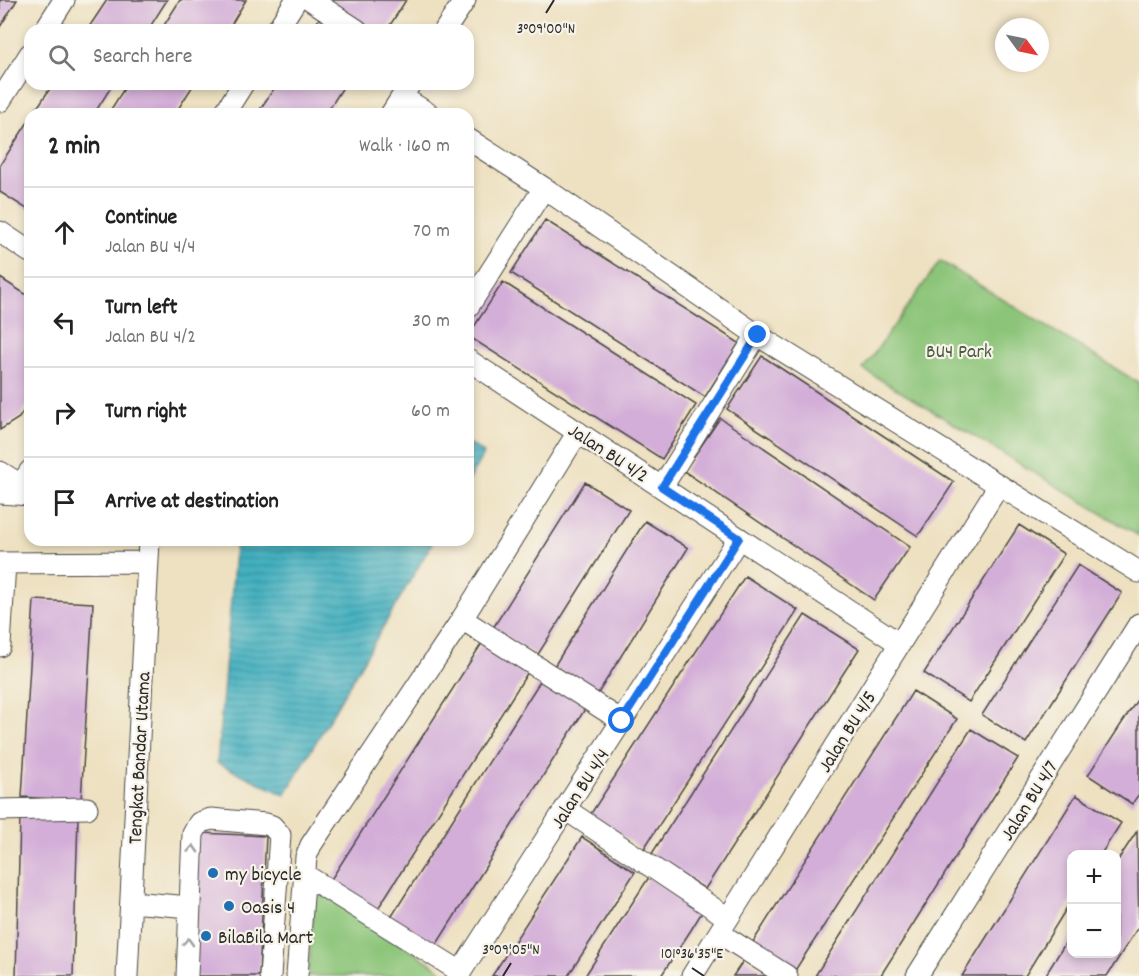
<!DOCTYPE html>
<html lang="en">
<head>
<meta charset="utf-8">
<style>
  :root { --surface:#fff; --page:#f2f2f2; --text:#222; --muted:#767676; --line:#e0e0e0 }
  body { margin:0; font-family:Dekko,sans-serif; background:var(--page); color:var(--text) }
  .controls { position:absolute; right:18px; bottom:18px; display:grid; overflow:hidden; border-radius:12px; box-shadow:0 3px 9px #0003 }
  .controls button { width:54px; height:54px; display:grid; place-items:center; padding:0; border:0; border-bottom:2px solid var(--line); background:var(--surface); color:var(--text); font:30px sans-serif }
  .compass { position:absolute; left:995px; top:18px; width:54px; height:54px; border-radius:50%; background:var(--surface); box-shadow:0 3px 9px #0003; rotate:123deg }
  .stop { position:absolute; width:18px; height:18px; margin:-14px; border:4px solid #1a73e8; border-radius:50%; background:#fff }
  .stop.end { background:#1a73e8; border-color:#fff; box-shadow:0 2px 6px #0008 }
  .list { margin:0; padding:0; list-style:none }
  h2 { display:flex; justify-content:space-between; align-items:center; height:78px; margin:0; padding:0 24px; font-size:26px }
  h2 small { font-size:20px; font-weight:400; color:var(--muted) }
  .list li { display:grid; grid-template-columns:39px 1fr auto; gap:18px; align-items:center; box-sizing:border-box; height:90px; padding:0 24px; border-top:2px solid var(--line) }
  .list b { display:block; font-size:22px; white-space:nowrap }
  .list p { margin:0; font-size:20px; white-space:nowrap; color:var(--muted) }
  .list em { font-size:20px; font-style:normal; color:var(--muted) }
  .icon { flex:none; width:33px; height:33px; fill:none; stroke:currentColor; stroke-width:2; stroke-linecap:round; stroke-linejoin:round }
  .map { position:relative; flex:none; width:1139px; height:976px; overflow:hidden }
  .search { position:absolute; background:var(--surface); box-shadow:0 3px 9px #0003; left:24px; top:24px; width:450px; height:66px; display:flex; align-items:center; gap:15px; box-sizing:border-box; padding:0 21px; border-radius:18px; color:var(--muted); font-size:22px }
  .panel { position:absolute; background:var(--surface); box-shadow:0 3px 9px #0003; left:24px; top:108px; width:450px; height:438px; border-radius:18px }
  .map>svg:first-child { display:block }
</style>
</head>
<body>
<div class="map">
<svg width="1139" height="976" viewBox="0 0 1139 976">
  <defs>
    <pattern id="water-rules" width="6" height="5" patternUnits="userSpaceOnUse" patternTransform="scale(1.5)"><rect width="6" height="5" fill="#43b0c0"/><path d="M0 2.5h6" fill="none" stroke="#388f9c"/></pattern>
  </defs>
  <rect width="100%" height="100%" fill="#f7f3e8"/>
  <filter id="ink" filterUnits="userSpaceOnUse"><feTurbulence type="fractalNoise" baseFrequency=".0167" numOctaves="2"/><feDisplacementMap in="SourceGraphic" scale="12" xChannelSelector="R" yChannelSelector="G"/><feConvolveMatrix kernelMatrix="1 2 1 2 8 2 1 2 1" color-interpolation-filters="sRGB"/></filter>
  <filter id="wash" filterUnits="userSpaceOnUse"><feTurbulence type="fractalNoise" baseFrequency=".008" numOctaves="4" result="noise"/><feDisplacementMap in="SourceGraphic" scale="24" xChannelSelector="R" yChannelSelector="G"/><feGaussianBlur stdDeviation="1.35" result="paint"/><feColorMatrix in="noise" values="0 0 0 0 0 0 0 0 0 0 0 0 0 0 0 0 0 1.4 0 .05"/><feComposite in="paint" operator="in"/></filter>
  <g filter="url(#wash)">
    <rect width="100%" height="100%" fill="#eee1c1"/>
    <!-- park -->
    <path fill="#8cc579" stroke="#5c7852" stroke-width="1.5" d="M940 261 1139 383V536L863 369Z
      M315 887 450 976H308Z"/>
    <!-- water -->
    <path fill="url(#water-rules)" stroke="#376e76" stroke-width="1.5" d="M468 443 484 453 468 481Z
      M236 540H434L285 795 217 763Z"/>
    <g id="blocks">
      <!-- building -->
      <path fill="#d3aed8" d="M0 0H17L0 27Z
        M107 0H167L148 30H87Z
        M180 0H246L228 30H161Z
        M325 0H406L387 30H372Z
        M322 14 347 30H312Z
        M53 84H113L94 114H33Z
        M127 84H194L175 114H108Z
        M277 84H345L326 114H257Z
        M30 119V211L0 192V165Z
        M545 220 739 343 705 397 511 273Z
        M0 278 30 297V405L28 404 19 418 0 430Z
        M503 282 696 405 662 459 468 336Z
        M762 356 954 482 918 536 727 409Z
        M720 418 910 547 874 600 684 471Z
        M585 482 629 510 537 656 493 628Z
        M645 521 688 548 597 695 553 668Z
        M1019 525 1064 554 969 702 924 673Z
        M1078 565 1122 593 1026 743 982 715Z
        M745 576 798 610 643 850 590 815Z
        M34 600 93 603 81 801 22 797Z
        M805 615 859 649 705 889 651 855Z
        M482 643 528 672 377 910 330 881Z
        M542 678 587 706 435 947 390 919Z
        M913 691 957 719 794 972 751 945Z
        M1139 697V794L1132 804 1088 775Z
        M971 729 1018 758 881 975 815 976Z
        M1076 795 1121 823 1101 854 1071 855V901L1025 976H962Z
        M20 817 78 818 73 976H16Z
        M1137 831 1139 926 1135 932 1107 976H1045L1071 934V954H1116V863Z
        M199 833 266 836 259 976H192Z
        M582 837 635 872 612 908 568 976H492Z
        M649 877 702 912 691 930 661 976H585Z
        M745 958 772 976H733Z"/>
    </g>
  </g>
  <g filter="url(#ink)">
    <use href="#blocks" fill-opacity="0" stroke="#484642" stroke-width="1.5"/>
    <g fill="none" stroke-linecap="round" stroke-linejoin="round">
      <!-- minor casing -->
      <g stroke="#484642" stroke-width="23">
        <path id="minor" d="M311 0 357 30
          M45 30 64 0
          M277 30 296 0
          M445 30 465 0
          M402 97 429 114
          M0 101 30 54
          M224 114 243 84
          M391 114 410 84
          M468 139 544 188 757 335 1139 572
          M0 232 30 252
          M468 307 544 188
          M468 360 900 644
          M0 472 21 485
          M662 487 757 335
          M0 493 30 495
          M15 494 30 471
          M0 563 147 562
          M462 619 622 721
          M0 646 5 563
          M565 809 728 918
          M0 810 87 808
          M305 875 461 972
          M131 902 190 907
          M719 933 787 976
          M127 976 149 540
          M187 976 193 834 199 823 211 819 266 824 272 826 280 835 270 976
          M297 976 306 857 311 845 462 619 578 432
          M458 976 739 538
          M692 976 999 485
          M917 976 1139 624"/>
      </g>
      <!-- minor -->
      <use href="#minor" stroke="#fff" stroke-width="21"/>
    </g>
    <!-- one-way arrows -->
    <defs><path id="oneway-chevron" d="M-2-3.5L2.5 0L-2 3.5" fill="none" stroke-width="1.6" stroke-linecap="round" stroke-linejoin="round" transform="scale(1.5)"/></defs>
    <g stroke="#a0a0a0">
      <use href="#oneway-chevron" transform="translate(193 849) rotate(-87)"/>
      <use href="#oneway-chevron" transform="translate(188 942) rotate(-87)"/>
    </g>
  </g>
  <g fill="none" stroke-linecap="round" stroke-linejoin="round" filter="url(#ink)">
    <!-- route -->
    <path stroke="#1a73e8" stroke-width="8" d="M622 721 739 538 662 487 758 335"/>
  </g>
  <!-- ticks -->
  <path fill="none" stroke="#2b2b2b" stroke-width="2" d="M546 13 554 0M692 968 704 976M503 976 511 963"/>
  <!-- markers -->
  <g fill="#1f6fb2" stroke="#f7f3e8" stroke-width="2">
    <circle cx="213" cy="873" r="6"/>
    <circle cx="229" cy="906" r="6"/>
    <circle cx="206" cy="936" r="6"/>
  </g>
  <g text-anchor="middle" stroke-width="4.5" stroke-linejoin="round" paint-order="stroke">
    <!-- park labels -->
    <g font-size="20" fill="#485942" stroke="#f7f3e8">
      <text x="959" y="357">BU4 Park</text>
    </g>
    <!-- street labels -->
    <g font-size="20" fill="#2b2b2b" stroke="#f7f3e8">
      <text transform="translate(609 452) rotate(33)" y="7">Jalan BU 4/2</text>
      <text transform="translate(846 731) rotate(-58)" y="7">Jalan BU 4/5</text>
      <text transform="translate(138 758) rotate(-87)" y="7">Tengkat Bandar Utama</text>
      <text transform="translate(579 788) rotate(-57)" y="7">Jalan BU 4/4</text>
      <text transform="translate(1028 800) rotate(-58)" y="7">Jalan BU 4/7</text>
    </g>
    <!-- poi labels -->
    <g font-size="20" fill="#2b2b2b" stroke="#f7f3e8" text-anchor="start">
      <text x="225" y="880">my bicycle</text>
      <text x="241" y="913">Oasis 4</text>
      <text x="218" y="943">BilaBila Mart</text>
    </g>
  </g>
  <g font-size="15" text-anchor="middle" fill="#2b2b2b" stroke="#f7f3e8" stroke-width="4.5" stroke-linejoin="round" paint-order="stroke">
    <text x="546" y="33">3°09'00"N</text>
    <text x="511" y="954">3°09'05"N</text>
    <text x="692" y="958">101°36'35"E</text>
  </g>
</svg>
<div class="controls">
<button>+</button>
<button>−</button>
</div>
<svg class="compass" viewBox="-18 -18 36 36"><path d="M0-13l5 13h-10z" fill="#e53935"/><path d="M0 13l5-13h-10z" fill="#767676"/></svg>
<div class="stop" style="left:622px;top:721px"></div>
<div class="stop end" style="left:758px;top:335px"></div>
<div class="search"><svg class="icon" aria-label="search" viewBox="0 0 24 24"><circle cx="10" cy="10" r="6"/><path d="M15 15l6 6"/></svg>Search here</div>
<section class="panel">
<h2>2 min<small>Walk · 160 m</small></h2>
<ul class="list">
<li><svg class="icon" aria-label="ahead" viewBox="0 0 24 24"><path d="M12 20V5M6 11l6-6 6 6"/></svg><div><b>Continue</b><p>Jalan BU 4/4</p></div><em>70 m</em></li>
<li><svg class="icon" aria-label="left" viewBox="0 0 24 24"><path d="M17 20v-9H6M10 6l-5 5 5 5"/></svg><div><b>Turn left</b><p>Jalan BU 4/2</p></div><em>30 m</em></li>
<li><svg class="icon" aria-label="right" viewBox="0 0 24 24"><path d="M7 20v-9h11M14 6l5 5-5 5"/></svg><div><b>Turn right</b></div><em>60 m</em></li>
<li><svg class="icon" aria-label="arrive" viewBox="0 0 24 24"><path d="M6 21V4h12l-3 4 3 4H6"/></svg><div><b>Arrive at destination</b></div></li>
</ul>
</section>
</div>
</body>
</html>
